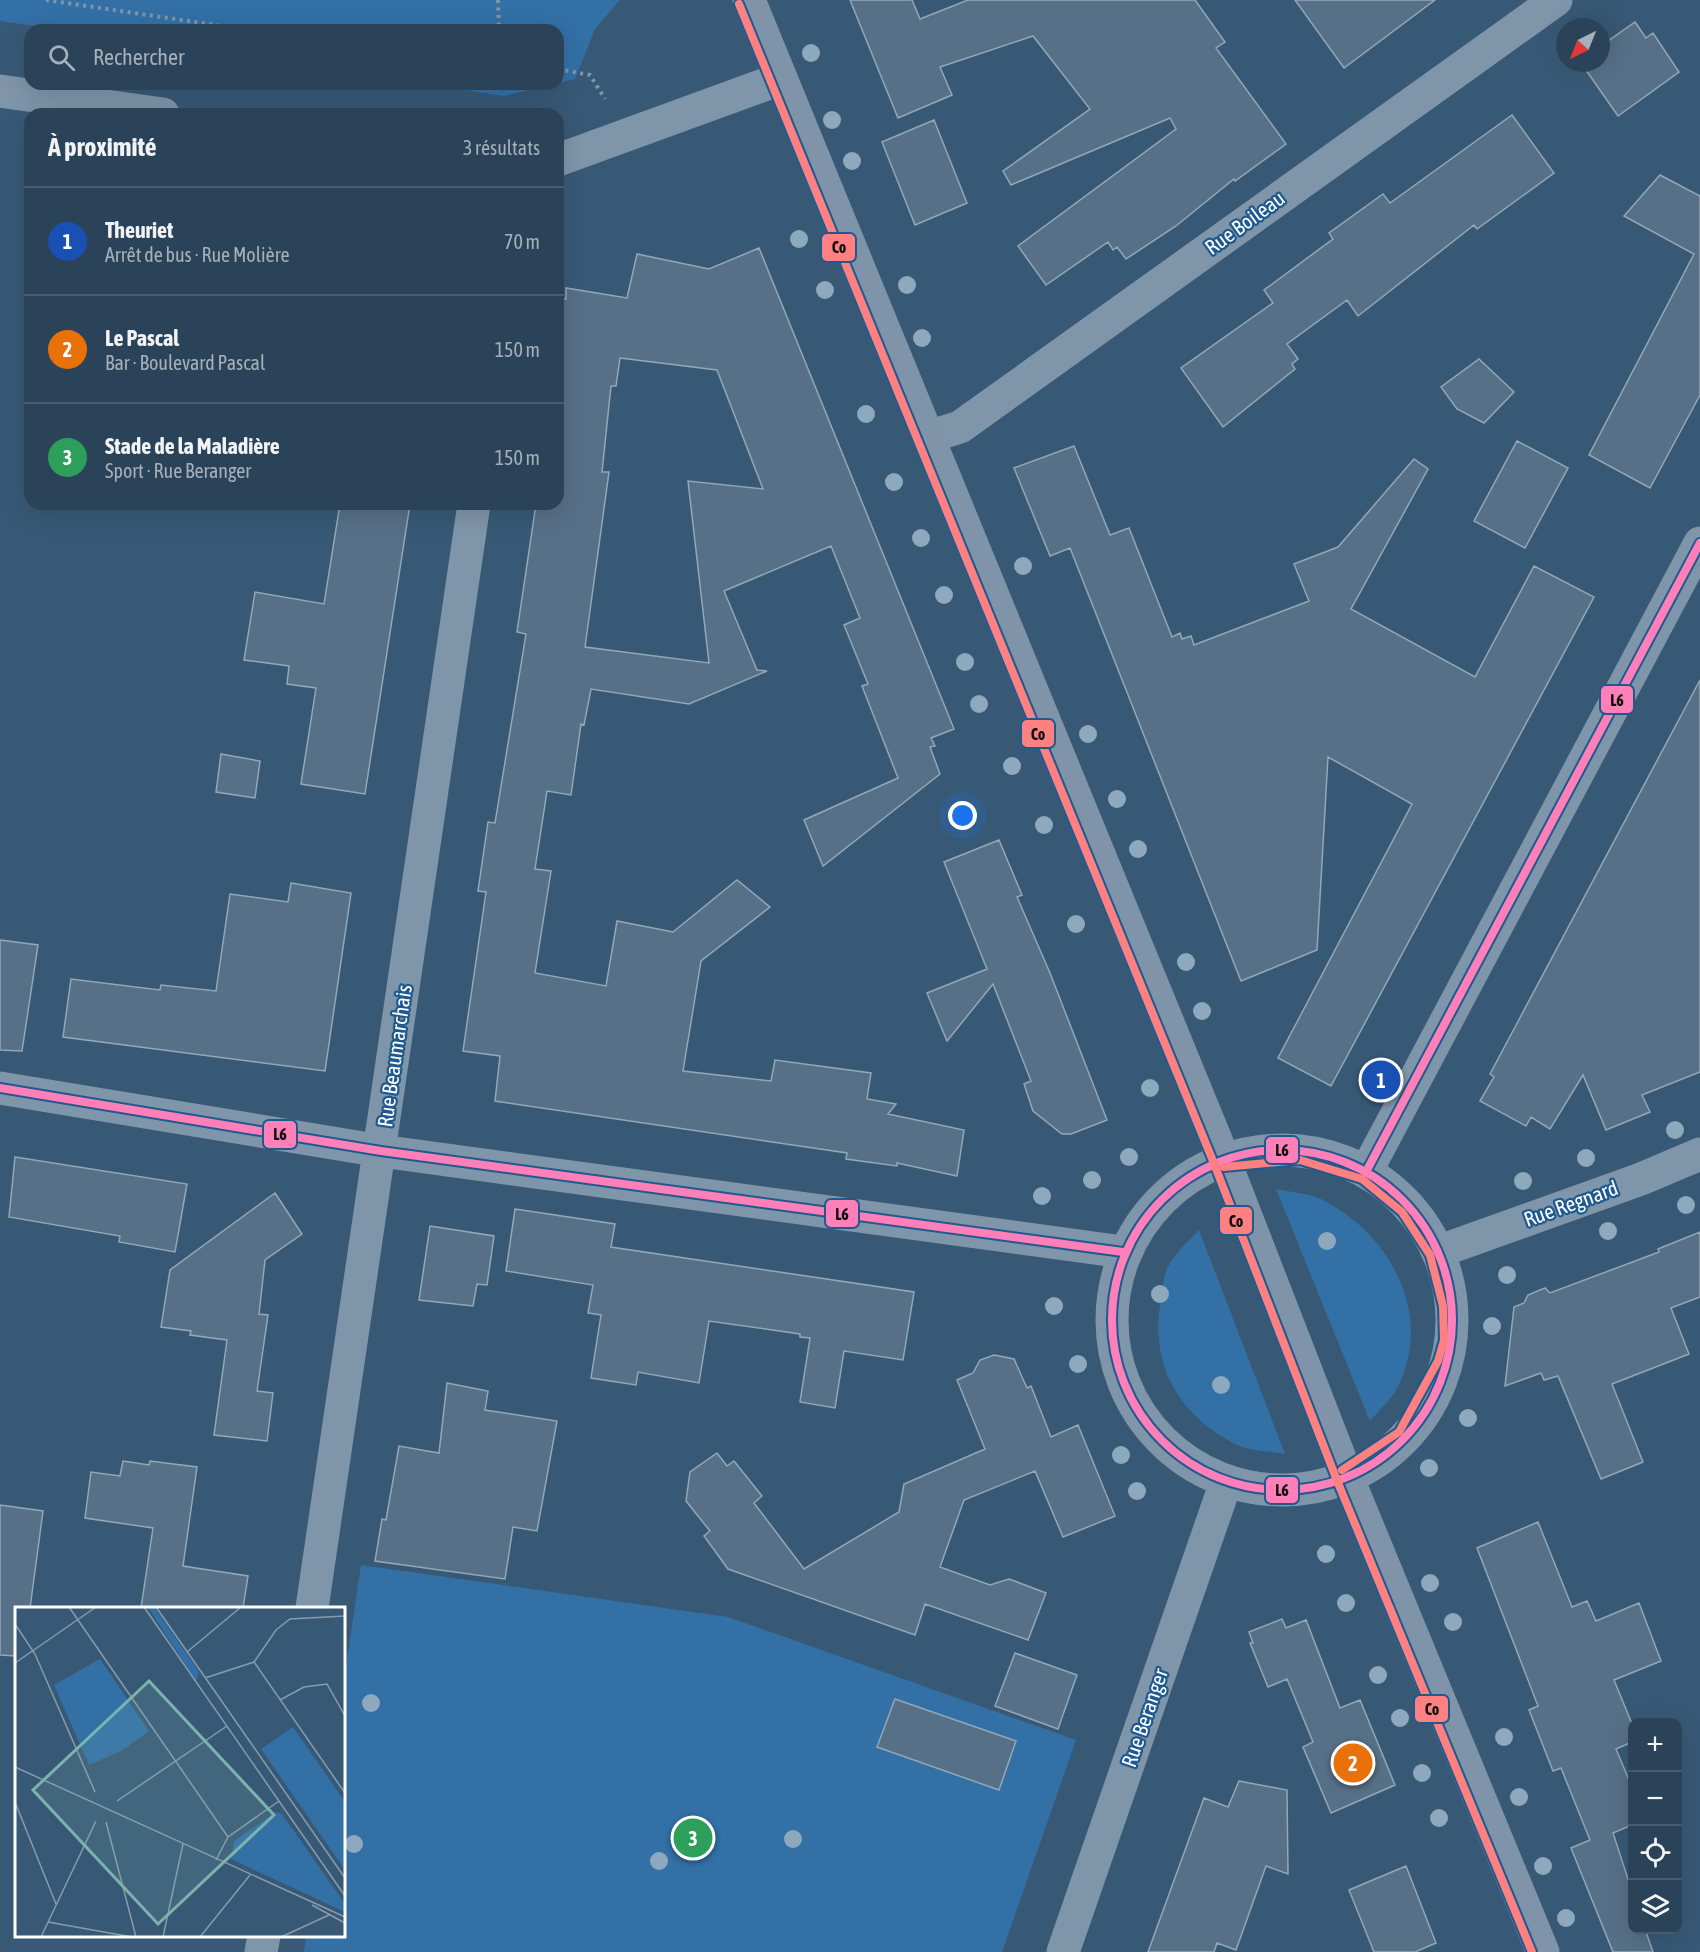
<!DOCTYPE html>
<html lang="fr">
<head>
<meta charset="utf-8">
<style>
  :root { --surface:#2a4358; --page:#324a5e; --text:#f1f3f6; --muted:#a5b0ba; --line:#465c6e; --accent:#8abfa5 }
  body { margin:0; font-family:"Asap Condensed",sans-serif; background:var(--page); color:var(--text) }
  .controls { position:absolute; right:18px; bottom:18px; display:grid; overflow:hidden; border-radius:12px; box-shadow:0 6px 24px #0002 }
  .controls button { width:54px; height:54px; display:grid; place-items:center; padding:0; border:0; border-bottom:2px solid var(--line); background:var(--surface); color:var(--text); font:30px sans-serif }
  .compass { position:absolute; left:1556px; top:18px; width:54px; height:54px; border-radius:50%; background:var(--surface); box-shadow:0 6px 24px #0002; rotate:223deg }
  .you { position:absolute; left:963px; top:816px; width:21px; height:21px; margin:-15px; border:4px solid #fff; border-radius:50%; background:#1a73e8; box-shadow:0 0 0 9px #1a73e833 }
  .badge { display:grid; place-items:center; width:39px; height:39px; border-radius:50%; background:var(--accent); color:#fff; font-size:20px; font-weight:700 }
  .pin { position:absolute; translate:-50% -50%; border:3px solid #fff; box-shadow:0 2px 6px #0006 }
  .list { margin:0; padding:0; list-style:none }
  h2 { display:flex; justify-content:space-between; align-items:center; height:78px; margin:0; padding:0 24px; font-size:26px }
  h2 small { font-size:20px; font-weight:400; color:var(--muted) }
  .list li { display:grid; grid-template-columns:39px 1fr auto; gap:18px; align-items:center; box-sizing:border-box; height:108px; padding:0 24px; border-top:2px solid var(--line) }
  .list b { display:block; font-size:22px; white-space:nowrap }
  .list p { margin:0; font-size:20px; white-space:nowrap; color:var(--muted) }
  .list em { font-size:20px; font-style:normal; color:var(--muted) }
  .icon { flex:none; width:33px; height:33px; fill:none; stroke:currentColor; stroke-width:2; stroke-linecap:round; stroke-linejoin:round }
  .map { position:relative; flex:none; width:1700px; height:1952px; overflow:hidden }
  .search { position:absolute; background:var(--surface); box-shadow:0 6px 24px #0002; left:24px; top:24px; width:540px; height:66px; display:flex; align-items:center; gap:15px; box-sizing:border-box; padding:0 21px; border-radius:18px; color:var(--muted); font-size:22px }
  .panel { position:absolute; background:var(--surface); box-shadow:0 6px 24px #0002; left:24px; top:108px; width:540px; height:402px; border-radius:18px }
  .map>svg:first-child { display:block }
</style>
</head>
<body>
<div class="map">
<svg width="1700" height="1952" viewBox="0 0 1700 1952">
  <rect width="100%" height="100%" fill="#385976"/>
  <!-- green -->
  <path fill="#3370a6" d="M0 0H620L595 29 575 79 558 83V30H61L0 21Z
    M422 84H554L504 96Z
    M1276 1189C1290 1192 1308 1193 1321 1199 1390 1233 1436 1316 1396 1390 1390 1401 1378 1411 1370 1421Z
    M1199 1230 1285 1454C1269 1451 1249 1451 1235 1444 1178 1415 1149 1364 1161 1300 1163 1291 1163 1278 1167 1269 1175 1253 1187 1242 1199 1230Z
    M361 1565 728 1617 1076 1740 1002 1952H304L306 1936H344V1680Z"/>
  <!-- building -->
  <path fill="#567087" stroke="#94a7b7" stroke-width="1.5" fill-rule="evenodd" d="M850 0H912L920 19 968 0H1195L1225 42 1216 48 1286 144 1235 181 1234 179 1176 226 1126 259 1117 247 1113 250 1108 242 1046 285 1018 246 1176 129 1170 118 1011 185 1003 171 1090 109 1033 36 940 67 952 95 898 118Z
    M1295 0H1435L1344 68Z
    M1635 22 1646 38 1653 33 1679 72 1618 116 1581 63H1601V46Z
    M1512 115 1554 173 1477 229 1474 225 1358 316 1347 300 1287 344 1298 359 1292 364 1295 369 1223 427 1181 368 1273 303 1264 290 1333 239 1329 233 1383 194 1390 203Z
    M934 120 967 203 915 225 882 142Z
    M1660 175 1700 196V395L1650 488 1589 455 1694 254 1624 216Z
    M759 248 954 729 931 738 935 746 930 747 940 774 823 866 804 820 898 778 862 686 868 684 844 625 860 618 831 546 724 591 757 670 767 671 689 704 591 689 584 725 581 724 571 795 547 791 535 869 551 871 535 973 606 986 617 921 673 932 737 880 770 907 701 961 683 1071 771 1081 775 1060 871 1073 867 1099 896 1104 888 1114 964 1130 957 1176 897 1163V1166L846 1159 847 1153 495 1101 500 1056 463 1051 486 892 478 891 488 822 495 823 526 634 517 632 536 504H558V298L566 299V288L627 298 637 254 709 269ZM620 358 717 370 763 489 688 481 709 663 585 647 609 472H602L611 386H616Z
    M1479 359 1514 392 1484 423 1457 409 1441 387Z
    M1517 441 1568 468 1525 548 1474 521Z
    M1074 446 1110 535 1129 528 1172 637 1180 633 1182 639 1191 636 1194 645 1309 601 1294 564 1338 547 1414 459 1428 469 1351 609 1475 677 1534 566 1594 597 1331 1086 1278 1058 1412 804 1328 757 1317 950 1241 981 1070 548 1050 556 1014 468Z
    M340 504H410L365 794 301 784 316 688 287 684 289 666 244 660 255 592 324 604Z
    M1700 680V1072L1642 1095 1650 1112 1606 1130 1583 1075 1550 1129 1531 1117 1526 1126 1480 1101 1494 1077 1490 1074Z
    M221 754 260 761 255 798 216 792Z
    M999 840 1022 895 1017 897 1050 973 1107 1120 1071 1134H1062L1033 1111 1024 1084 1031 1081 993 984 947 1041 927 993 987 969 944 862Z
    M291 883 351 893 325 1071 63 1037 71 979 160 990 161 985 216 991 230 894 288 902Z
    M0 940 38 945 22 1051 0 1050Z
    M15 1157 187 1184 175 1252 119 1242 120 1236 9 1217Z
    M275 1193 302 1234 265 1260 259 1314 268 1315 257 1391 273 1393 267 1441 214 1435 227 1340 190 1335 191 1331 161 1327 170 1270Z
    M515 1209 615 1224 611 1247 914 1292 903 1360 844 1351 835 1408 800 1402 810 1338 800 1337V1334L709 1321 699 1383 638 1372 636 1385 591 1378 601 1315 588 1313 593 1285 506 1271Z
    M430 1226 494 1236 487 1285 477 1284 473 1306 419 1300Z
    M1700 1232V1297L1671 1308 1689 1354 1612 1384 1643 1462 1601 1479 1558 1376 1544 1380 1541 1373 1505 1386 1514 1307 1524 1303 1528 1295 1545 1288 1550 1293 1659 1252 1658 1249Z
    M994 1355 1014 1359 1027 1388 1031 1386 1051 1437 1078 1425 1115 1516 1063 1537 1035 1471 964 1500 940 1567 990 1585 1009 1579 1046 1593 1028 1640 925 1604 915 1635 728 1569 704 1536 710 1531 686 1501 690 1472 717 1453 727 1466 734 1461 762 1496 754 1503 804 1569 899 1512 904 1484 985 1449 957 1380 973 1373 980 1360Z
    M447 1383 488 1391 485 1410 557 1421 537 1531 513 1527 505 1579 375 1561 382 1519 386 1520 399 1446 439 1453Z
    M123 1461 149 1465 150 1461 197 1467 183 1566 248 1576 243 1608H141L153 1528 85 1518 91 1472 120 1476Z
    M0 1505 43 1511 30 1608H16V1656L0 1655Z
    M1538 1522 1572 1607 1587 1601 1596 1621 1639 1603 1661 1661 1614 1680 1632 1724V1742L1616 1749 1632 1787V1825L1613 1833 1632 1891V1929H1645L1653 1952H1613L1571 1848 1590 1840 1561 1768 1553 1771 1529 1710 1538 1706 1477 1548Z
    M1282 1619 1286 1628 1306 1620 1340 1708 1360 1700 1395 1785 1331 1813 1303 1747 1313 1742 1287 1679 1268 1687 1250 1643H1253L1249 1632Z
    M1015 1653 1077 1675 1058 1729 995 1706Z
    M895 1699 1016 1741 999 1790 877 1747Z
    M1239 1781 1287 1790 1288 1874 1266 1866 1236 1950 1217 1943 1214 1952H1148L1204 1798 1228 1807Z
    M1406 1866 1436 1943 1415 1952H1374L1349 1890Z"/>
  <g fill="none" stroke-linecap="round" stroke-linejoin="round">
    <!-- path -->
    <path stroke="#7f95a9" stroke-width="4" stroke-dasharray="3 4.5" stroke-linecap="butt" d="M46 0 249 30
      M498 0 499 30
      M558 69 590 75 605 99"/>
    <!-- street -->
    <path stroke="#7f95a9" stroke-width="33" d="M0 91 163 114
      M558 160 780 79
      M928 437 960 427 1556 0
      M0 1088 381 1151 1123 1252
      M1112 1320a170 170 0 1 1 340 0a170 170 0 1 1-340 0Z
      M1367 1170 1700 543
      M1440 1251 1641 1179 1700 1154
      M312 1608 474 504
      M261 1952 264 1936
      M1063 1952 1226 1482"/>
    <!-- primary -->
    <path stroke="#7f94a8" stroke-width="33" d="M749 0 1223 1157 1348 1479 1543 1952"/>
    <!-- bus-1 casing -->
    <g stroke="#1f5a8f" stroke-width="12">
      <path id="bus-1" d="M0 1088 381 1151 1123 1252
        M1112 1320a170 170 0 1 1 340 0a170 170 0 1 1-340 0Z
        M1367 1170 1700 543"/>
    </g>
    <!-- bus-2 casing -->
    <g stroke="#1f5a8f" stroke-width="12">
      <path id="bus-2" d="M739 4 1213 1161 1338 1483 1532 1952
        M1224 1167 1300 1160 1362 1179 1402 1212 1430 1255 1443 1306 1444 1340 1438 1361 1399 1432 1342 1470"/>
    </g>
    <!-- bus-1 -->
    <use href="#bus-1" stroke="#ff80b9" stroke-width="8"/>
    <!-- bus-2 -->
    <use href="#bus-2" stroke="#ff8080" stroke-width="8"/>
  </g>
  <!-- trees -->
  <g fill="#8ea8be">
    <circle cx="811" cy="53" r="9"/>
    <circle cx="832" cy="120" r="9"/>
    <circle cx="852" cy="161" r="9"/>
    <circle cx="799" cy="239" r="9"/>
    <circle cx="907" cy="285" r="9"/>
    <circle cx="825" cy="290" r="9"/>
    <circle cx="922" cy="338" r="9"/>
    <circle cx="866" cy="414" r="9"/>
    <circle cx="894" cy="482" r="9"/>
    <circle cx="921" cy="538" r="9"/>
    <circle cx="1023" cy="566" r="9"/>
    <circle cx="944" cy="595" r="9"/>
    <circle cx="965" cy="662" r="9"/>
    <circle cx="979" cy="704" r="9"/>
    <circle cx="1088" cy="734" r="9"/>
    <circle cx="1012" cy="766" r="9"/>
    <circle cx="1117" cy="799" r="9"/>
    <circle cx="1044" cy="825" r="9"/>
    <circle cx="1138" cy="849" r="9"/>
    <circle cx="1076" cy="924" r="9"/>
    <circle cx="1186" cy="962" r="9"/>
    <circle cx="1202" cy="1011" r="9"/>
    <circle cx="1150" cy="1088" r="9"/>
    <circle cx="1675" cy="1130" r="9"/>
    <circle cx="1129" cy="1157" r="9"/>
    <circle cx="1586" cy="1158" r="9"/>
    <circle cx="1092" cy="1180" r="9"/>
    <circle cx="1523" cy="1181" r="9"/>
    <circle cx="1042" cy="1196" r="9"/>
    <circle cx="1686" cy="1205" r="9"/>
    <circle cx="1608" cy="1231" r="9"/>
    <circle cx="1327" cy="1241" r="9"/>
    <circle cx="1507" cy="1275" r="9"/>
    <circle cx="1160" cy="1294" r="9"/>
    <circle cx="1054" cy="1306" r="9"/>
    <circle cx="1492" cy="1326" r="9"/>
    <circle cx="1078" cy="1364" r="9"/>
    <circle cx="1221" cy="1385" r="9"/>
    <circle cx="1468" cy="1418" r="9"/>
    <circle cx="1121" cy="1455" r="9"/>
    <circle cx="1429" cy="1468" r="9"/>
    <circle cx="1137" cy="1491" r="9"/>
    <circle cx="1326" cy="1554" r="9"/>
    <circle cx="1430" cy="1583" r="9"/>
    <circle cx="1346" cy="1603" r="9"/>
    <circle cx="1453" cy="1622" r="9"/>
    <circle cx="1378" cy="1675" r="9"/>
    <circle cx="371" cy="1703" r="9"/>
    <circle cx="1400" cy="1718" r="9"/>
    <circle cx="1504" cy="1737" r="9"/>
    <circle cx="1422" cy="1773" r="9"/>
    <circle cx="1519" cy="1797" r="9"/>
    <circle cx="1439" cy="1818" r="9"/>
    <circle cx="793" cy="1839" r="9"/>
    <circle cx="354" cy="1844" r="9"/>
    <circle cx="659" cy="1861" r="9"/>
    <circle cx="1543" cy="1866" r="9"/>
    <circle cx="1566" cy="1918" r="9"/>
  </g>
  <g text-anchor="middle" stroke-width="4.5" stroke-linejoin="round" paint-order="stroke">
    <!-- street labels -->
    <g font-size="21" fill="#fff" stroke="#1f5a8f">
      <text transform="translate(1245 223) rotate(-36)" y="7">Rue Boileau</text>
      <text transform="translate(395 1056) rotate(-82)" y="7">Rue Beaumarchais</text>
      <text transform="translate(1571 1204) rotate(-20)" y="7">Rue Regnard</text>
      <text transform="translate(1145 1718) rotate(-71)" y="7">Rue Beranger</text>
    </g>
  </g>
  <!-- overview -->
  <g transform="translate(15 1607)">
    <rect width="330" height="330" fill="#385976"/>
    <path d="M133 0H139L184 65 181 74ZM85 52 134 124 106 144 74 158 39 78ZM278 120 330 195V263L246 142ZM261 205 267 207 330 297V305L216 252 219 234Z" fill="#3370a6"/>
    <path fill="none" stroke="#889bad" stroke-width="1.5" d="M54 0 213 230M129 0 330 289M141 0 330 271M0 17 20 47 80 185M172 45 226 0M239 55 330 186M0 56 81 0M190 71 239 55 261 23 275 12 330 9M265 93 289 80 312 77 330 109M0 145V166M0 160 330 310M102 194 212 119M0 195 41 297M91 215 121 330M201 253 213 230 264 194M297 298 330 316M33 315 117 330M26 330 81 214M148 330 168 237M185 330 235 268M266 330 314 308"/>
    <path fill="#7bb4af" fill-opacity="0.15" stroke="#7bb4af" stroke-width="3" d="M134 74 259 208 143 317 18 183Z"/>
    <rect width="330" height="330" fill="none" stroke="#fff" stroke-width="3"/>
  </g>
  <g stroke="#1f5a8f" stroke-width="2">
    <rect x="821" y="233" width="35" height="29" rx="6" fill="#ff8080"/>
    <rect x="1600" y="685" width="34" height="29" rx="6" fill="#ff80b9"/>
    <rect x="1021" y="719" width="34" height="29" rx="6" fill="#ff8080"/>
    <rect x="263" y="1120" width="34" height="29" rx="6" fill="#ff80b9"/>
    <rect x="1265" y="1136" width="34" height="28" rx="6" fill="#ff80b9"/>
    <rect x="825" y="1199" width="34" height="29" rx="6" fill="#ff80b9"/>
    <rect x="1219" y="1206" width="34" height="29" rx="6" fill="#ff8080"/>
    <rect x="1265" y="1476" width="34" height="28" rx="6" fill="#ff80b9"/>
    <rect x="1414" y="1695" width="35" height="28" rx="6" fill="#ff8080"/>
  </g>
  <g font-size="16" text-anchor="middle" font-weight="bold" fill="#111">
    <text x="839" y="253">Co</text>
    <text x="1617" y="706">L6</text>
    <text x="1038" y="740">Co</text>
    <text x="280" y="1140">L6</text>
    <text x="1282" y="1156">L6</text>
    <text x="842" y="1220">L6</text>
    <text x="1236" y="1227">Co</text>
    <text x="1282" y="1496">L6</text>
    <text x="1432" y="1715">Co</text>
  </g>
</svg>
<div class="controls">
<button>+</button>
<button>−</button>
<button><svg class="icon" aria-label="locate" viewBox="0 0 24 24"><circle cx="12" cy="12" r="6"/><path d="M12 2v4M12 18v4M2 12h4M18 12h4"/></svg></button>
<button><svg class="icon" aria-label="layers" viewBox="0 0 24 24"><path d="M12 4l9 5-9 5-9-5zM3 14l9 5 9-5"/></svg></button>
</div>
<svg class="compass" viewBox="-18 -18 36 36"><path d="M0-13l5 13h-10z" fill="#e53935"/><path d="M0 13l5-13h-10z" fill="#a5b0ba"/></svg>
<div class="you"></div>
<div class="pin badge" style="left:1381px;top:1080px;background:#1a4fb4">1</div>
<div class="pin badge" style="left:1353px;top:1763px;background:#e8710a">2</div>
<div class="pin badge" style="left:693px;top:1838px;background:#2e9e5b">3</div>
<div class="search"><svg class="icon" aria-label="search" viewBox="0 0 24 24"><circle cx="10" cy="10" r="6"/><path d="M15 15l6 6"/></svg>Rechercher</div>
<section class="panel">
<h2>À proximité<small>3 résultats</small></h2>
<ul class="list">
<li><span class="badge" style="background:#1a4fb4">1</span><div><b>Theuriet</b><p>Arrêt de bus · Rue Molière</p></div><em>70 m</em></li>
<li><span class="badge" style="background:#e8710a">2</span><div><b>Le Pascal</b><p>Bar · Boulevard Pascal</p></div><em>150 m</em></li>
<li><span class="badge" style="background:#2e9e5b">3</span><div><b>Stade de la Maladière</b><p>Sport · Rue Beranger</p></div><em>150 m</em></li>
</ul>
</section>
</div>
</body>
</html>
